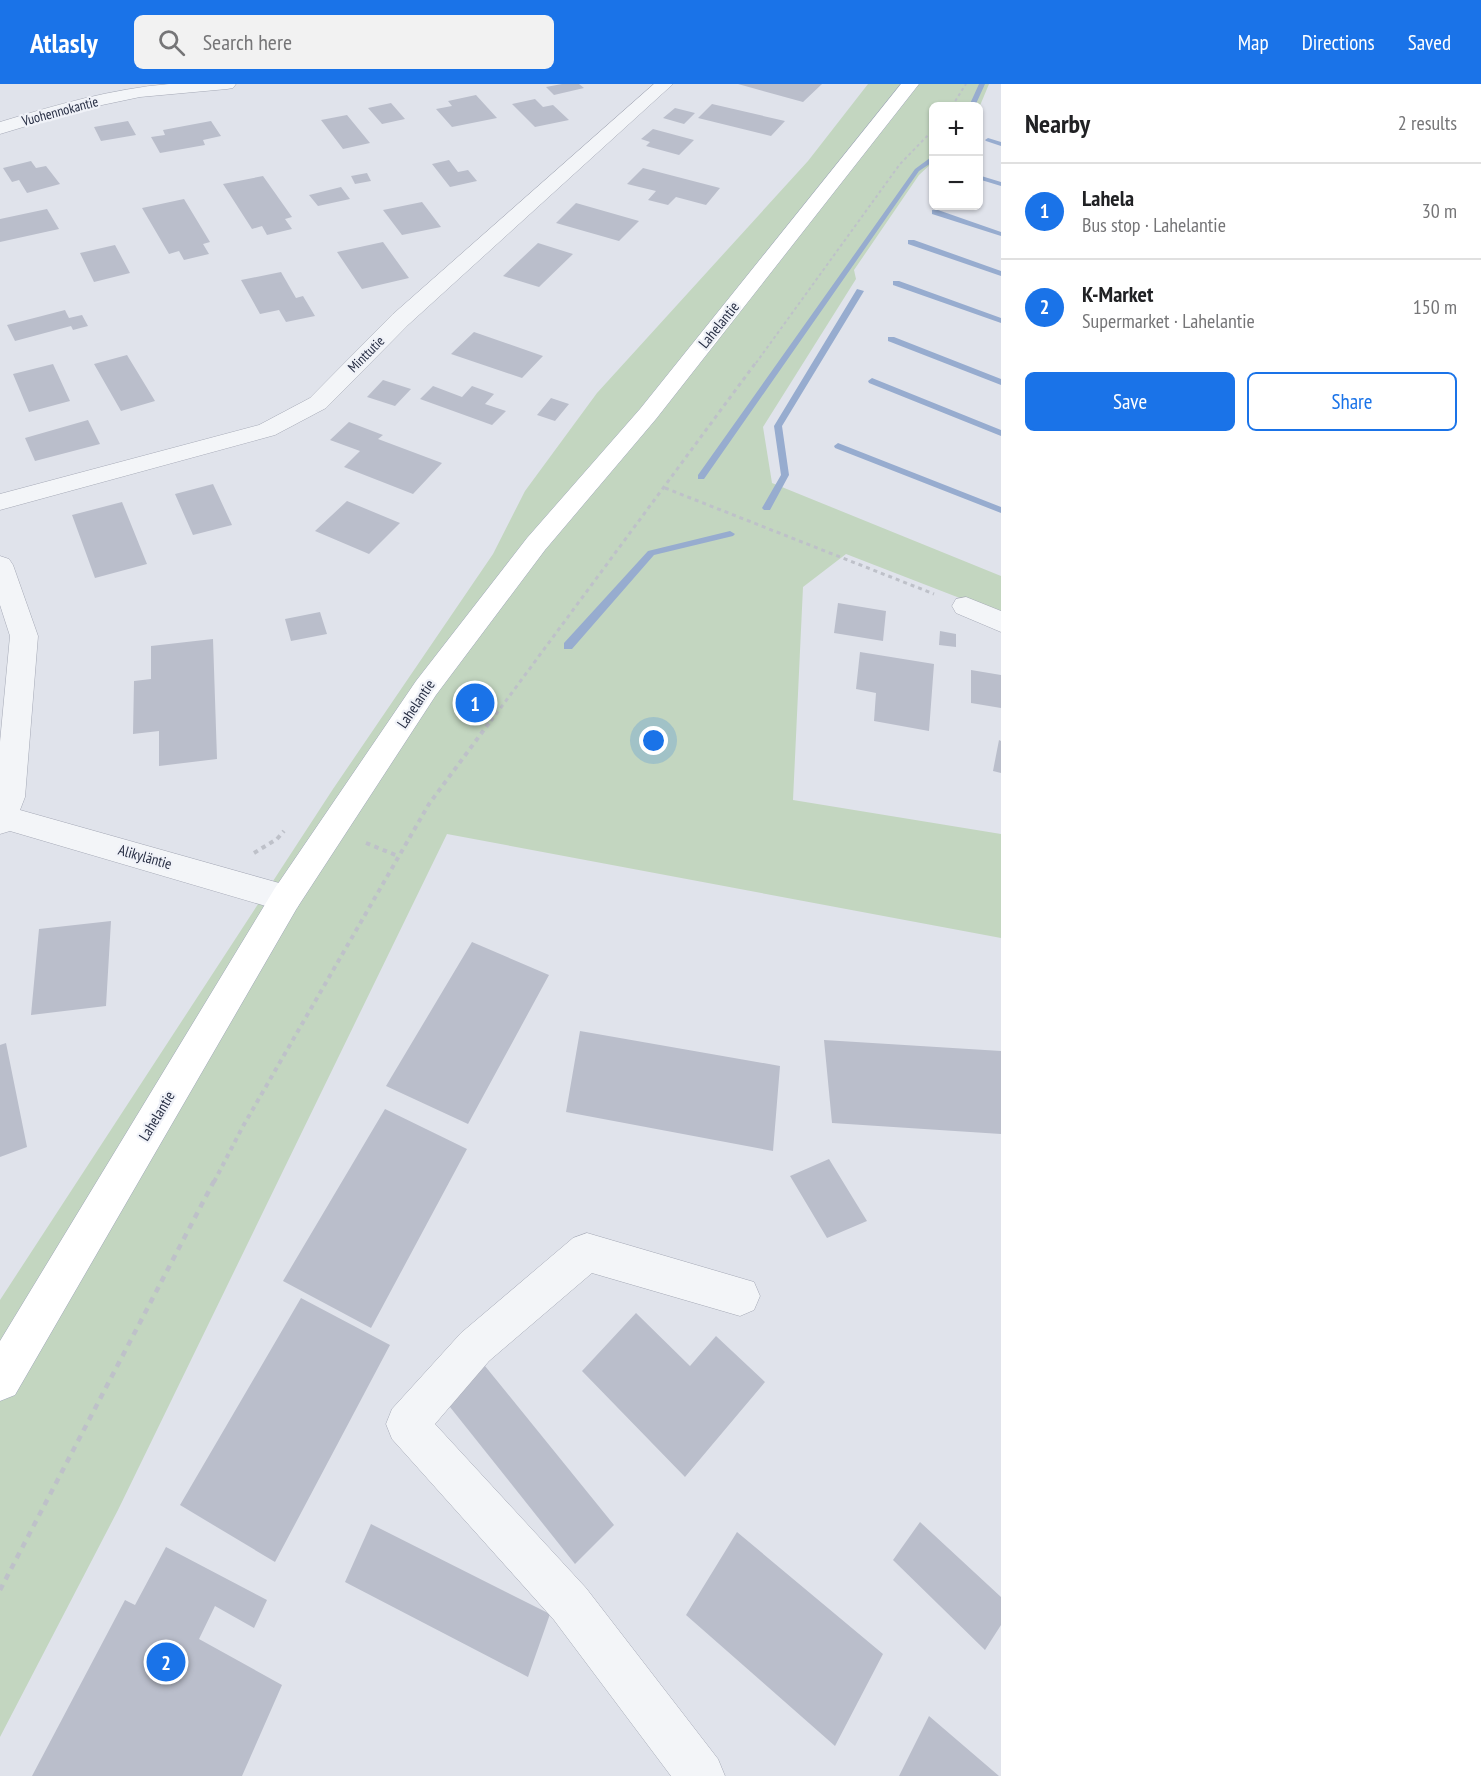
<!DOCTYPE html>
<html lang="en">
<head>
<meta charset="utf-8">
<style>
  :root { --surface:#fff; --page:#f2f2f2; --text:#202124; --muted:#757577; --line:#e0e0e0; --accent:#1a73e8 }
  body { margin:0; font-family:"PT Sans Narrow",sans-serif; background:var(--page); color:var(--text) }
  .controls { position:absolute; right:18px; top:18px; display:grid; overflow:hidden; border-radius:9px; box-shadow:0 2px 4px #0004 }
  .controls button { width:54px; height:54px; display:grid; place-items:center; padding:0; border:0; border-bottom:2px solid var(--line); background:var(--surface); color:var(--text); font:30px sans-serif }
  .you { position:absolute; left:654px; top:657px; width:21px; height:21px; margin:-15px; border:4px solid #fff; border-radius:50%; background:#1a73e8; box-shadow:0 0 0 9px #1a73e833 }
  .badge { display:grid; place-items:center; width:39px; height:39px; border-radius:50%; background:var(--accent); color:#fff; font-size:20px; font-weight:700 }
  .pin { position:absolute; translate:-50% -50%; border:3px solid #fff; box-shadow:0 2px 6px #0006 }
  .list { margin:0; padding:0; list-style:none }
  h2 { display:flex; justify-content:space-between; align-items:center; height:78px; margin:0; padding:0 24px; font-size:26px }
  h2 small { font-size:20px; font-weight:400; color:var(--muted) }
  .list li { display:grid; grid-template-columns:39px 1fr auto; gap:18px; align-items:center; box-sizing:border-box; height:96px; padding:0 24px; border-top:2px solid var(--line) }
  .list b { display:block; font-size:22px; white-space:nowrap }
  .list p { margin:0; font-size:20px; white-space:nowrap; color:var(--muted) }
  .list em { font-size:20px; font-style:normal; color:var(--muted) }
  .actions { display:flex; gap:12px; padding:18px 24px }
  .actions a { flex:1; padding:14px 0; border:2px solid var(--accent); border-radius:9px; text-align:center; font-size:21px; color:var(--accent) }
  .actions .main { background:var(--accent); color:#fff }
  .icon { flex:none; width:33px; height:33px; fill:none; stroke:currentColor; stroke-width:2; stroke-linecap:round; stroke-linejoin:round }
  .map { position:relative; flex:none; width:1001px; height:1692px; overflow:hidden }
  header { display:flex; align-items:center; gap:36px; box-sizing:border-box; height:84px; padding:0 30px; background:var(--accent); color:#fff }
  header strong { font-size:28px }
  nav { display:flex; gap:33px; margin-inline-start:auto; font-size:21px }
  .search { width:420px; height:54px; background:var(--page); display:flex; align-items:center; gap:15px; box-sizing:border-box; padding:0 21px; border-radius:9px; color:var(--muted); font-size:22px }
  main { display:flex }
  aside { flex:1; background:var(--surface) }
  .map>svg:first-child { display:block }
</style>
</head>
<body>
<header>
<strong>Atlasly</strong>
<div class="search"><svg class="icon" aria-label="search" viewBox="0 0 24 24"><circle cx="10" cy="10" r="6"/><path d="M15 15l6 6"/></svg>Search here</div>
<nav><a>Map</a><a>Directions</a><a>Saved</a></nav>
</header>
<main>
<div class="map">
<svg width="1001" height="1692" viewBox="0 0 1001 1692">
  <rect width="100%" height="100%" fill="#e0e3eb"/>
  <!-- green -->
  <path fill="#c3d6c0" d="M868 0H989L979 24 934 22 933 78 919 91 854 186 856 195 763 343 772 399 1001 492V530L846 470 803 503 793 716 1001 750V854L447 750 118 1426 0 1653V1216L333 705 493 470 525 407 597 309 808 77Z"/>
  <g fill="none" stroke-linecap="round" stroke-linejoin="round">
    <!-- stream -->
    <path fill="#97accf" fill-rule="evenodd" d="M979 0H985L975 22H969Z
      M988 54 1001 58V62L986 57 985 56Z
      M934 71V77L919 87 704 395H698V391L915 85Z
      M978 91 1001 98V102L978 95Z
      M932 126H938L1001 148V152L932 130Z
      M908 156H914L1001 187V192L908 160Z
      M893 197H899L1001 234V239L893 201Z
      M857 205 864 207 782 342 789 391 770 426H764L762 424 781 391 774 342Z
      M888 253H894L1001 295V301L888 257Z
      M872 294 1001 346V352L869 299 868 297Z
      M838 359 1001 423V429L835 364 834 362Z
      M730 447 735 450 733 452 654 471 572 565H564V559L648 467Z"/>
  </g>
  <!-- building -->
  <path fill="#babecb" d="M562 0H579L584 4 554 11 546 3Z
    M738 0H822L803 18Z
    M476 11 497 34 452 43 436 25 452 22 448 17Z
    M535 15 543 23 553 21 569 36 535 43 512 20Z
    M391 19 405 35 382 40 368 24Z
    M712 20 785 37 771 52 698 34Z
    M675 24 695 29 684 40 663 34Z
    M347 31 370 59 343 65 321 36Z
    M128 37 136 51 101 57 94 43Z
    M211 37 221 52 203 56 205 61 160 69 151 53 165 51 163 46Z
    M653 45 694 56 679 71 646 62 650 58 641 55Z
    M449 76 458 88 468 86 477 97 450 103 432 80Z
    M31 77 36 84 46 82 60 100 27 109 19 96 12 98 3 84Z
    M643 84 720 104 706 121 676 113 668 121 648 116 656 107 627 100Z
    M367 89 371 97 355 100 351 92Z
    M263 92 292 133 285 135 292 145 267 151 262 142 252 145 223 100Z
    M341 103 350 115 318 122 309 111Z
    M184 115 210 158 203 160 209 170 184 176 179 167 169 170 142 124Z
    M422 118 441 143 402 151 383 126Z
    M576 119 639 137 619 157 556 139Z
    M47 125 59 145 0 158V135Z
    M383 158 409 194 362 205 337 168Z
    M538 159 573 170 539 203 503 192Z
    M115 161 130 189 94 198 80 169Z
    M281 188 296 214 303 212 315 232 286 238 279 226 260 230 241 196Z
    M65 226 69 234 82 231 88 242 73 246 71 242 15 257 7 241Z
    M474 248 543 272 522 294 451 270Z
    M127 271 155 317 121 327 94 280Z
    M53 280 70 317 29 328 13 290Z
    M383 296 411 305 395 322 367 313Z
    M433 302 462 313 472 302 494 310 485 320 506 327 492 341 420 315Z
    M551 314 569 320 555 337 537 331Z
    M88 336 100 360 35 377 25 354Z
    M349 338 383 351 378 355 442 379 413 410 344 383 360 367 330 356Z
    M213 400 232 441 193 451 175 410Z
    M347 417 400 439 369 470 315 447Z
    M122 418 147 480 95 494 72 431Z
    M838 519 886 527 883 557 834 549Z
    M320 528 327 550 291 557 285 535Z
    M940 547 956 550V563L939 561Z
    M213 555 217 675 159 682V647L133 650 134 597 151 595V562Z
    M860 568 934 580 929 647 874 637 876 609 856 605Z
    M971 586 1001 591V624L971 619Z
    M999 656 1001 657V689L993 687Z
    M111 837 106 922 31 931 39 845Z
    M472 858 549 891 468 1040 386 1002Z
    M580 947 780 982 773 1067 566 1028Z
    M824 956 1001 967V1050L832 1039Z
    M6 959 27 1063 0 1073V961Z
    M385 1025 467 1065 371 1244 283 1197Z
    M829 1075 867 1137 827 1154 790 1092Z
    M301 1214 390 1261 275 1478 180 1421Z
    M636 1229 690 1282 716 1252 765 1298 685 1393 582 1287Z
    M485 1282 614 1441 575 1480 446 1318Z
    M920 1438 1001 1513V1541L985 1566 893 1476Z
    M371 1440 550 1530 528 1593 345 1498Z
    M737 1448 883 1570 835 1662 686 1531Z
    M166 1463 267 1516 254 1544 215 1522 199 1555 282 1601 242 1692H32L125 1516 135 1521Z
    M929 1632 999 1692H899Z"/>
  <g fill="none" stroke-linecap="round" stroke-linejoin="round">
    <!-- minor casing -->
    <g stroke="#a5a9b6" stroke-width="1">
      <path id="minor" d="M169 0H236L233 4 227 5 140 13 83 25 0 50V38C56 21 111 5 169 0Z
        M654 0H673L408 241 326 324 275 351 0 426V410L259 341 310 314 392 231Z
        M0 472 9 475 13 481 38 552 25 713 20 726 297 804 302 814 297 824 286 828 10 747 0 750V658L10 552 0 521Z
        M966 513 1001 527V548L956 529 952 522 956 515Z
        M587 1149 754 1198 760 1212 754 1226 740 1232 592 1189 489 1277 435 1340 586 1504 718 1675 725 1692H671L554 1536 392 1355 386 1340 392 1325 461 1249 573 1154Z"/>
    </g>
    <!-- major casing -->
    <g stroke="#9ea5b8" stroke-width="1">
      <path id="major" d="M901 0H919L656 335 545 466 436 611 297 824 15 1311 0 1317V1257L275 804 416 597 527 454 640 325Z"/>
    </g>
    <!-- path-far3 -->
    <path stroke="#bec1c9" stroke-width="2" stroke-dasharray="3 3" stroke-linecap="butt" d="M952 22 966 0
      M756 279 900 80 934 45"/>
    <!-- path-far2 -->
    <path stroke="#bec1c9" stroke-width="3" stroke-dasharray="4 4" stroke-linecap="butt" d="M665 404 934 510
      M491 637 757 277"/>
    <!-- path-far1 -->
    <path stroke="#bec1c9" stroke-width="4" stroke-dasharray="4.5 4.5" stroke-linecap="butt" d="M366 759 398 772
      M254 769 277 755 284 747
      M214 1098 242 1044 429 720 492 635"/>
    <!-- path -->
    <path stroke="#bec1c9" stroke-width="4.5" stroke-dasharray="6 6" stroke-linecap="butt" d="M0 1506 214 1097"/>
    <!-- minor -->
    <use href="#minor" fill="#f3f5f8" fill-rule="evenodd"/>
    <!-- major -->
    <use href="#major" fill="#fff" fill-rule="evenodd"/>
  </g>
  <g text-anchor="middle" stroke-width="4.5" stroke-linejoin="round" paint-order="stroke">
    <!-- far-street labels -->
    <g font-size="14" fill="#272e44" stroke="#f0f2f8">
      <text transform="translate(60 27) rotate(-15)" y="5">Vuohennokantie</text>
      <text transform="translate(366 270) rotate(-45)" y="5">Minttutie</text>
    </g>
    <!-- street labels -->
    <g font-size="15" fill="#272e44" stroke="#f0f2f8">
      <text transform="translate(719 241) rotate(-51)" y="5">Lahelantie</text>
      <text transform="translate(416 620) rotate(-56)" y="5">Lahelantie</text>
      <text transform="translate(145 773) rotate(16)" y="5">Alikyläntie</text>
      <text transform="translate(157 1032) rotate(-59)" y="5">Lahelantie</text>
    </g>
  </g>
</svg>
<div class="controls">
<button>+</button>
<button>−</button>
</div>
<div class="you"></div>
<div class="pin badge" style="left:475px;top:619px">1</div>
<div class="pin badge" style="left:166px;top:1578px">2</div>
</div>
<aside>
<h2>Nearby<small>2 results</small></h2>
<ul class="list">
<li><span class="badge">1</span><div><b>Lahela</b><p>Bus stop · Lahelantie</p></div><em>30 m</em></li>
<li><span class="badge">2</span><div><b>K-Market</b><p>Supermarket · Lahelantie</p></div><em>150 m</em></li>
</ul>
<div class="actions"><a class="main">Save</a><a>Share</a></div>
</aside>
</main>
</body>
</html>
